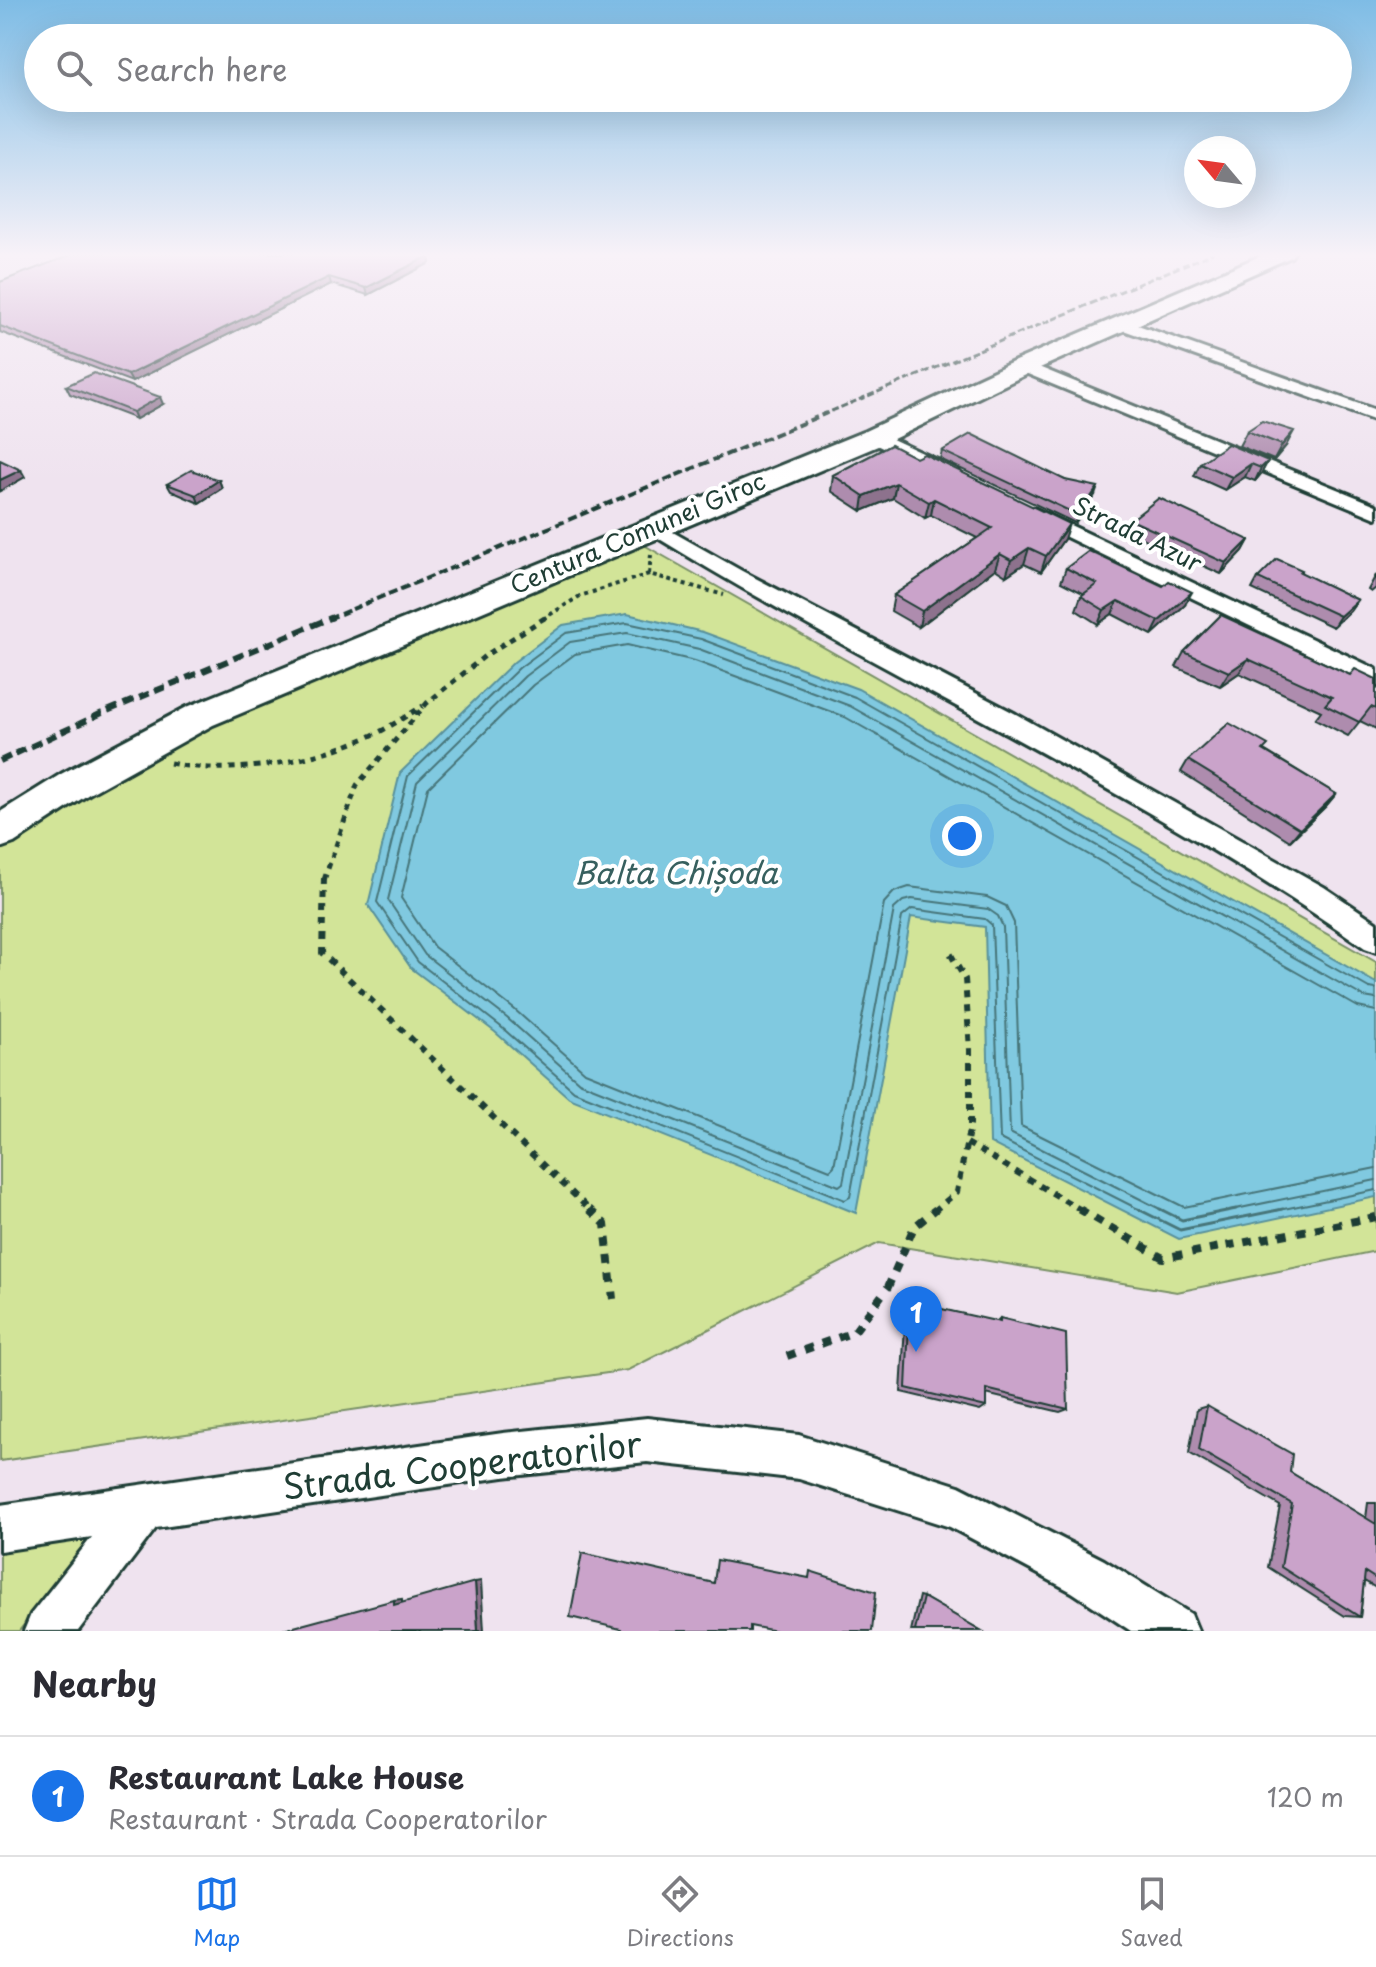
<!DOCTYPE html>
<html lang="en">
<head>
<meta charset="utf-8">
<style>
  :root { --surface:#fff; --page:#f7f7f7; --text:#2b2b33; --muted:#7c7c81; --line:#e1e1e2; --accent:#1a73e8 }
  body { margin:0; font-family:"Playpen Sans",sans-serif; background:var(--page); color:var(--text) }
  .compass { position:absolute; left:1184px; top:136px; width:72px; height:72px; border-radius:50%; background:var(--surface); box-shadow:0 8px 32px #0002; rotate:299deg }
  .you { position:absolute; left:962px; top:836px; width:28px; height:28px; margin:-20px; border:6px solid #fff; border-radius:50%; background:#1a73e8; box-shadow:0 0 0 12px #1a73e833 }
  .badge { display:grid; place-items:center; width:52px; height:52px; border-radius:50%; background:var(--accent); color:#fff; font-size:26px; font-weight:700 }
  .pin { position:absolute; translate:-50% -66px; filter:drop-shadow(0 2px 4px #0008) }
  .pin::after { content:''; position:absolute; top:42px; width:28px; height:24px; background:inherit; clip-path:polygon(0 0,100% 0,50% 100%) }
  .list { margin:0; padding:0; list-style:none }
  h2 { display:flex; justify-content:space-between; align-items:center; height:104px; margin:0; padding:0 32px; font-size:34px }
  h2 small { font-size:26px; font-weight:400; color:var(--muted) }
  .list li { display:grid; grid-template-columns:52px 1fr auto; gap:24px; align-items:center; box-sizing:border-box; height:120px; padding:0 32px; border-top:2px solid var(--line) }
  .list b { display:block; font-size:30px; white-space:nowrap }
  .list p { margin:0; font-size:26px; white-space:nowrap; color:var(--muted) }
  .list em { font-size:26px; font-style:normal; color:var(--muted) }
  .icon { flex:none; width:44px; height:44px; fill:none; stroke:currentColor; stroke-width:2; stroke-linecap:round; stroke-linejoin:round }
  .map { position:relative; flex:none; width:1376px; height:1631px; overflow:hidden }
  .search { position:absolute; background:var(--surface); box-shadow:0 8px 32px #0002; left:24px; right:24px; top:24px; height:88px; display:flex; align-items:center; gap:20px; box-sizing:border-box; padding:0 28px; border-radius:44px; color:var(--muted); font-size:30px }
  .sheet { height:224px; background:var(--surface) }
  nav { display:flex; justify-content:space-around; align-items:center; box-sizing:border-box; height:112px; border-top:2px solid var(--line); background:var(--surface); font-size:22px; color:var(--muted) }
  nav a { display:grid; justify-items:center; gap:4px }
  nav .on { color:var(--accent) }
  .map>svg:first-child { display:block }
</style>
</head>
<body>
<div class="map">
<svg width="1376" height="1631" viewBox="0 0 1376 1631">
  <rect width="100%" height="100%" fill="#efe3ef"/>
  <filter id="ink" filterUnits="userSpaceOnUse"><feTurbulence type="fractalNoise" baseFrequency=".0125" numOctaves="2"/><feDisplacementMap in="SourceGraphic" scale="16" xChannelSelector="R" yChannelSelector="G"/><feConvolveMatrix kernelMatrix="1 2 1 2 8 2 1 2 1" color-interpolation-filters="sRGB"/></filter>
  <g filter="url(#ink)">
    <!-- green -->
    <path fill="#d2e498" stroke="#789066" stroke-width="2" d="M630 537 1376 962V1251L1177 1292 879 1243 628 1370 0 1461V825L20 812Z
      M103 1528 19 1631H0V1543Z"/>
    <!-- water -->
    <path fill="#80c9e0" stroke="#59919b" stroke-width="2" d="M627 614 703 632 858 689 1376 983V1197L1179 1239 990 1143 985 927 911 917 856 1213 569 1098 495 1032 411 968 368 905 400 773 514 662 563 625Z"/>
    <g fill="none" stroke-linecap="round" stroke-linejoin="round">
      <!-- shore-far1 -->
      <path stroke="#467579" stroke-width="2" d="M1376 1011 1358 1007 845 717 695 661 627 645 575 654 533 685 428 788 401 898 434 947 514 1009 585 1072 830 1170 834 1166 884 903 894 892 909 887 987 897 1006 906 1014 923 1021 1126 1184 1207 1376 1168
        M1142 1211 1000 1139 992 925 985 919 912 909 902 917 850 1197 845 1200 574 1091 500 1026 418 962 377 902 408 776 519 668 566 633 627 623 701 639 855 697 1369 988 1376 989
        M1164 1211 1010 1133 1003 927 998 916 988 909 912 899 903 901 894 909 843 1183 839 1186 579 1082 507 1018 425 955 388 900 417 782 525 676 570 642 627 633 699 649 850 706 1364 997 1376 999
        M1226 1211 1376 1180
        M1274 1211 1376 1190"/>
      <!-- shore -->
      <path stroke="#467579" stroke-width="3" d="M1138 1209 1180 1230 1283 1209
        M1160 1209 1182 1220 1236 1209"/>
      <!-- minor casing -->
      <g stroke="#1f3d34" stroke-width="6">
        <path id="minor" d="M1121 319 1376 410V421L1115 327V321Z
          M1024 361 1376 505V518L1018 370 1015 366Z
          M875 431 957 469 960 473 950 479 943 477 868 441 866 437Z
          M1034 508 1376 669V687L1027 518 1024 514 1027 510Z
          M655 522 742 571 1016 714 1324 887 1376 922V952L1365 948C1138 790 883 677 648 532L644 528 648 524Z
          M647 1418 799 1435 959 1486 1104 1560 1191 1614 1198 1631H1131L1072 1592 950 1527 799 1479 647 1462 503 1477 156 1528 78 1631H24L31 1614 92 1537 0 1551V1505L503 1433Z"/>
      </g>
      <!-- secondary casing -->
      <g stroke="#1f3d34" stroke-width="6">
        <path id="secondary" d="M1267 253H1294L1291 257 1033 371 885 443 213 725 89 794 14 843 0 848V812L61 774 187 707 865 431 1015 361Z"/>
      </g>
      <!-- path-far3 -->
      <path stroke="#1f3d34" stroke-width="4" stroke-dasharray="4 4" stroke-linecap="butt" d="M649 574 651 555
        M543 619 580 596 649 574 724 595"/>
      <!-- path-far2 -->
      <path stroke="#1f3d34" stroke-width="5" stroke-dasharray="6 6" stroke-linecap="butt" d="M170 763C235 777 315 761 375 734 392 726 407 715 423 706
        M324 880 357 785 427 703 486 655 546 617"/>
      <!-- path-far1 -->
      <path stroke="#1f3d34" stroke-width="6" stroke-dasharray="7 7" stroke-linecap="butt" d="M324 878 322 953 591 1211
        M967 1143 1083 1211
        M934 1211 957 1192 970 1125V1050L965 979 950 953"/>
      <!-- path -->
      <path stroke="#1f3d34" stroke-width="8" stroke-dasharray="9 9" stroke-linecap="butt" d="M589 1209 605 1224 613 1299
        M1079 1209 1163 1258 1376 1217
        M787 1356 854 1332 888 1287 914 1227 936 1209"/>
      <!-- minor -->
      <use href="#minor" fill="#fff" fill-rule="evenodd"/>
      <!-- secondary -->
      <use href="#secondary" fill="#fff" fill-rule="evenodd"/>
      <!-- rail-far2 -->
      <path stroke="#1f3d34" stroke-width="3" stroke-dasharray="7 3" stroke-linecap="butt" d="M822 415 1213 253"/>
      <!-- rail-far1 -->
      <path stroke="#1f3d34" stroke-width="4" stroke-dasharray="9 4" stroke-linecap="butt" d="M328 619 827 413"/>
      <!-- rail -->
      <path stroke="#1f3d34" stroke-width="6" stroke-dasharray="11 6" stroke-linecap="butt" d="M0 761 100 714 333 617"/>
    </g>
    <!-- wall -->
    <path fill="#ae8cae" stroke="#1f3d34" stroke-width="2" d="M429 256 430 263 368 295 331 284 132 382 0 332V282Z
      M66 386 163 404 136 419 70 394Z
      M1247 431 1286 446 1274 460 1239 446Z
      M891 445 1064 539 1041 572 1024 564 1006 576 995 569 919 627 891 611 894 595 977 538 931 515 925 518 893 498 862 511 831 491 833 475Z
      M942 451 1065 480 1095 495 1075 523 940 459Z
      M1268 461 1261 474 1255 481 1245 477 1225 490 1194 476 1200 463Z
      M219 480 222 488 199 503 171 491 167 484Z
      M1131 520 1249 540 1243 551 1221 574 1126 531Z
      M1066 568 1185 605 1152 635 1112 614 1098 624 1076 610 1081 596 1085 594 1061 582Z
      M1301 573 1358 600 1350 611 1333 627 1252 589 1258 578Z
      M1376 575V588L1371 592 1368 590Z
      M1221 615 1350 675 1376 679V729L1360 721 1348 736 1315 719 1321 711 1239 673 1220 686 1176 667 1184 652Z
      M1264 750 1336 794 1326 806 1290 841 1181 772 1188 760Z
      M910 1302 996 1322 1000 1318 1068 1409 1060 1412 986 1394V1407L980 1411 901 1392 906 1308Z
      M1207 1406 1290 1472 1366 1518 1368 1503H1376V1588L1364 1581 1360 1617 1345 1616 1268 1567 1280 1506 1189 1453 1197 1409Z
      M919 1596 923 1597 982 1631H911Z"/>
    <!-- shaded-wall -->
    <path fill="#8d728d" stroke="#1f3d34" stroke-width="2" d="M429 256 430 263 368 295 366 288Z
      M329 277 331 284 132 382 128 375Z
      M160 397 163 404 136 419 133 412Z
      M1294 431 1286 446 1274 460 1282 445Z
      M1268 461 1261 474 1255 481 1261 468Z
      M1251 464 1245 477 1225 490 1232 477Z
      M21 470 25 477 0 491V480Z
      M219 480 222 488 199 503 196 495Z
      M896 483 893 498 862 511 864 496Z
      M1098 487 1095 495 1075 523 1078 515Z
      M934 499 931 515 925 518 929 502Z
      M1069 524 1064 539 1041 572 1046 556Z
      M1249 540 1243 551 1221 574 1226 563Z
      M1029 548 1024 564 1006 576 1011 560Z
      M1000 554 995 569 919 627 922 611Z
      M1192 592 1185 605 1152 635 1159 621Z
      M1358 600 1350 611 1333 627 1340 616Z
      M1118 601 1112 614 1098 624 1104 610Z
      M1248 659 1239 673 1220 686 1229 672Z
      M1336 794 1326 806 1290 841 1300 829Z
      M481 1581 484 1631H478L475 1582Z
      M402 1599V1604L394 1605V1600Z"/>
    <!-- building -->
    <path fill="#caa3ca" stroke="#1f3d34" stroke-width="2" d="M76 253H418L429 256 366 288 329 277 128 375 0 326V282Z
      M94 373 160 397 133 412 66 386Z
      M1262 421 1294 431 1282 445 1247 431Z
      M971 434 1065 480 1098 487 1078 515 942 451Z
      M1228 444 1268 461 1261 468 1251 464 1232 477 1200 463Z
      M891 445 916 458 924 454 1069 524 1046 556 1029 548 1011 560 1000 554 922 611 894 595 992 528 934 499 929 502 896 483 864 496 833 475Z
      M0 460 21 470 0 480Z
      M191 470 219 480 196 495 167 484Z
      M1159 498 1249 540 1226 563 1131 520Z
      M1089 551 1163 586 1169 581 1192 592 1159 621 1118 601 1104 610 1081 596 1097 584 1066 568Z
      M1277 559 1302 570 1300 572 1358 600 1340 616 1258 578Z
      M1221 615 1350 675 1355 669 1376 679V709L1371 707 1359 722 1325 705 1332 697 1248 659 1229 672 1184 652Z
      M1229 723 1268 745 1263 750 1336 794 1300 829 1188 760Z
      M910 1302 1000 1322V1318L1066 1334 1068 1409 986 1389V1407L906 1388Z
      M1207 1406 1292 1454 1290 1472 1376 1524V1579L1365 1572 1360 1617 1281 1567 1292 1504 1199 1450Z
      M582 1553 714 1583 717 1560 809 1578 810 1571 876 1592 872 1631H776L750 1626V1631H621V1629L570 1617Z
      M475 1582 478 1631H279L394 1600V1605Z
      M923 1597 982 1631H915Z"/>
  </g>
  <!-- sky -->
  <linearGradient id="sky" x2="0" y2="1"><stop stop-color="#7ebce5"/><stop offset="0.53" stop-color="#f8f2f8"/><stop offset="1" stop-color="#f8f2f8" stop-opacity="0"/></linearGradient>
  <rect width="1376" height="481" fill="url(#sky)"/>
  <g text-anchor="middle" stroke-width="8" stroke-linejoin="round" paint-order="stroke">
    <!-- far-street labels -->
    <g font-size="24" fill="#1f3d34" stroke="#fff">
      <text transform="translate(638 534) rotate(-23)" y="8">Centura Comunei Giroc</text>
      <text transform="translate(1137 535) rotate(26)" y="8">Strada Azur</text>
    </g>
    <!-- water labels -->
    <g font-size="30" font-style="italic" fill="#37605f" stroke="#fff">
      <text x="676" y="884">Balta Chișoda</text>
    </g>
    <!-- near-street labels -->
    <g font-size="34" fill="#1f3d34" stroke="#fff">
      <text transform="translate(462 1466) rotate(-7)" y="12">Strada Cooperatorilor</text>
    </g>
  </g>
</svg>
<svg class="compass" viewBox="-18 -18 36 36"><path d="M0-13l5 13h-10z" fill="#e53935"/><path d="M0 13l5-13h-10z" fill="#7c7c81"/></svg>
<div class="you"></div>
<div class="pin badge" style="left:916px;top:1352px">1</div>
<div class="search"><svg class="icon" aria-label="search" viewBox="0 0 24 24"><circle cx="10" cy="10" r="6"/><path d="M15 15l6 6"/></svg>Search here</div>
</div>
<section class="sheet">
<h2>Nearby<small></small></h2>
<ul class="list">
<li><span class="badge">1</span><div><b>Restaurant Lake House</b><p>Restaurant · Strada Cooperatorilor</p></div><em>120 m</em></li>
</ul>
</section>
<nav>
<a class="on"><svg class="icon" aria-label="map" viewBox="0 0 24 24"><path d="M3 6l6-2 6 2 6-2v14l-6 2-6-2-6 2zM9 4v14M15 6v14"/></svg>Map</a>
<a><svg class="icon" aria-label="directions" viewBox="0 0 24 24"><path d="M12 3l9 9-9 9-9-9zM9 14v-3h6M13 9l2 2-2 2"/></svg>Directions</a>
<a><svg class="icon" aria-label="saved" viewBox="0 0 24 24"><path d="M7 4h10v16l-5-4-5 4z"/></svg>Saved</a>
</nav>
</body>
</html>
